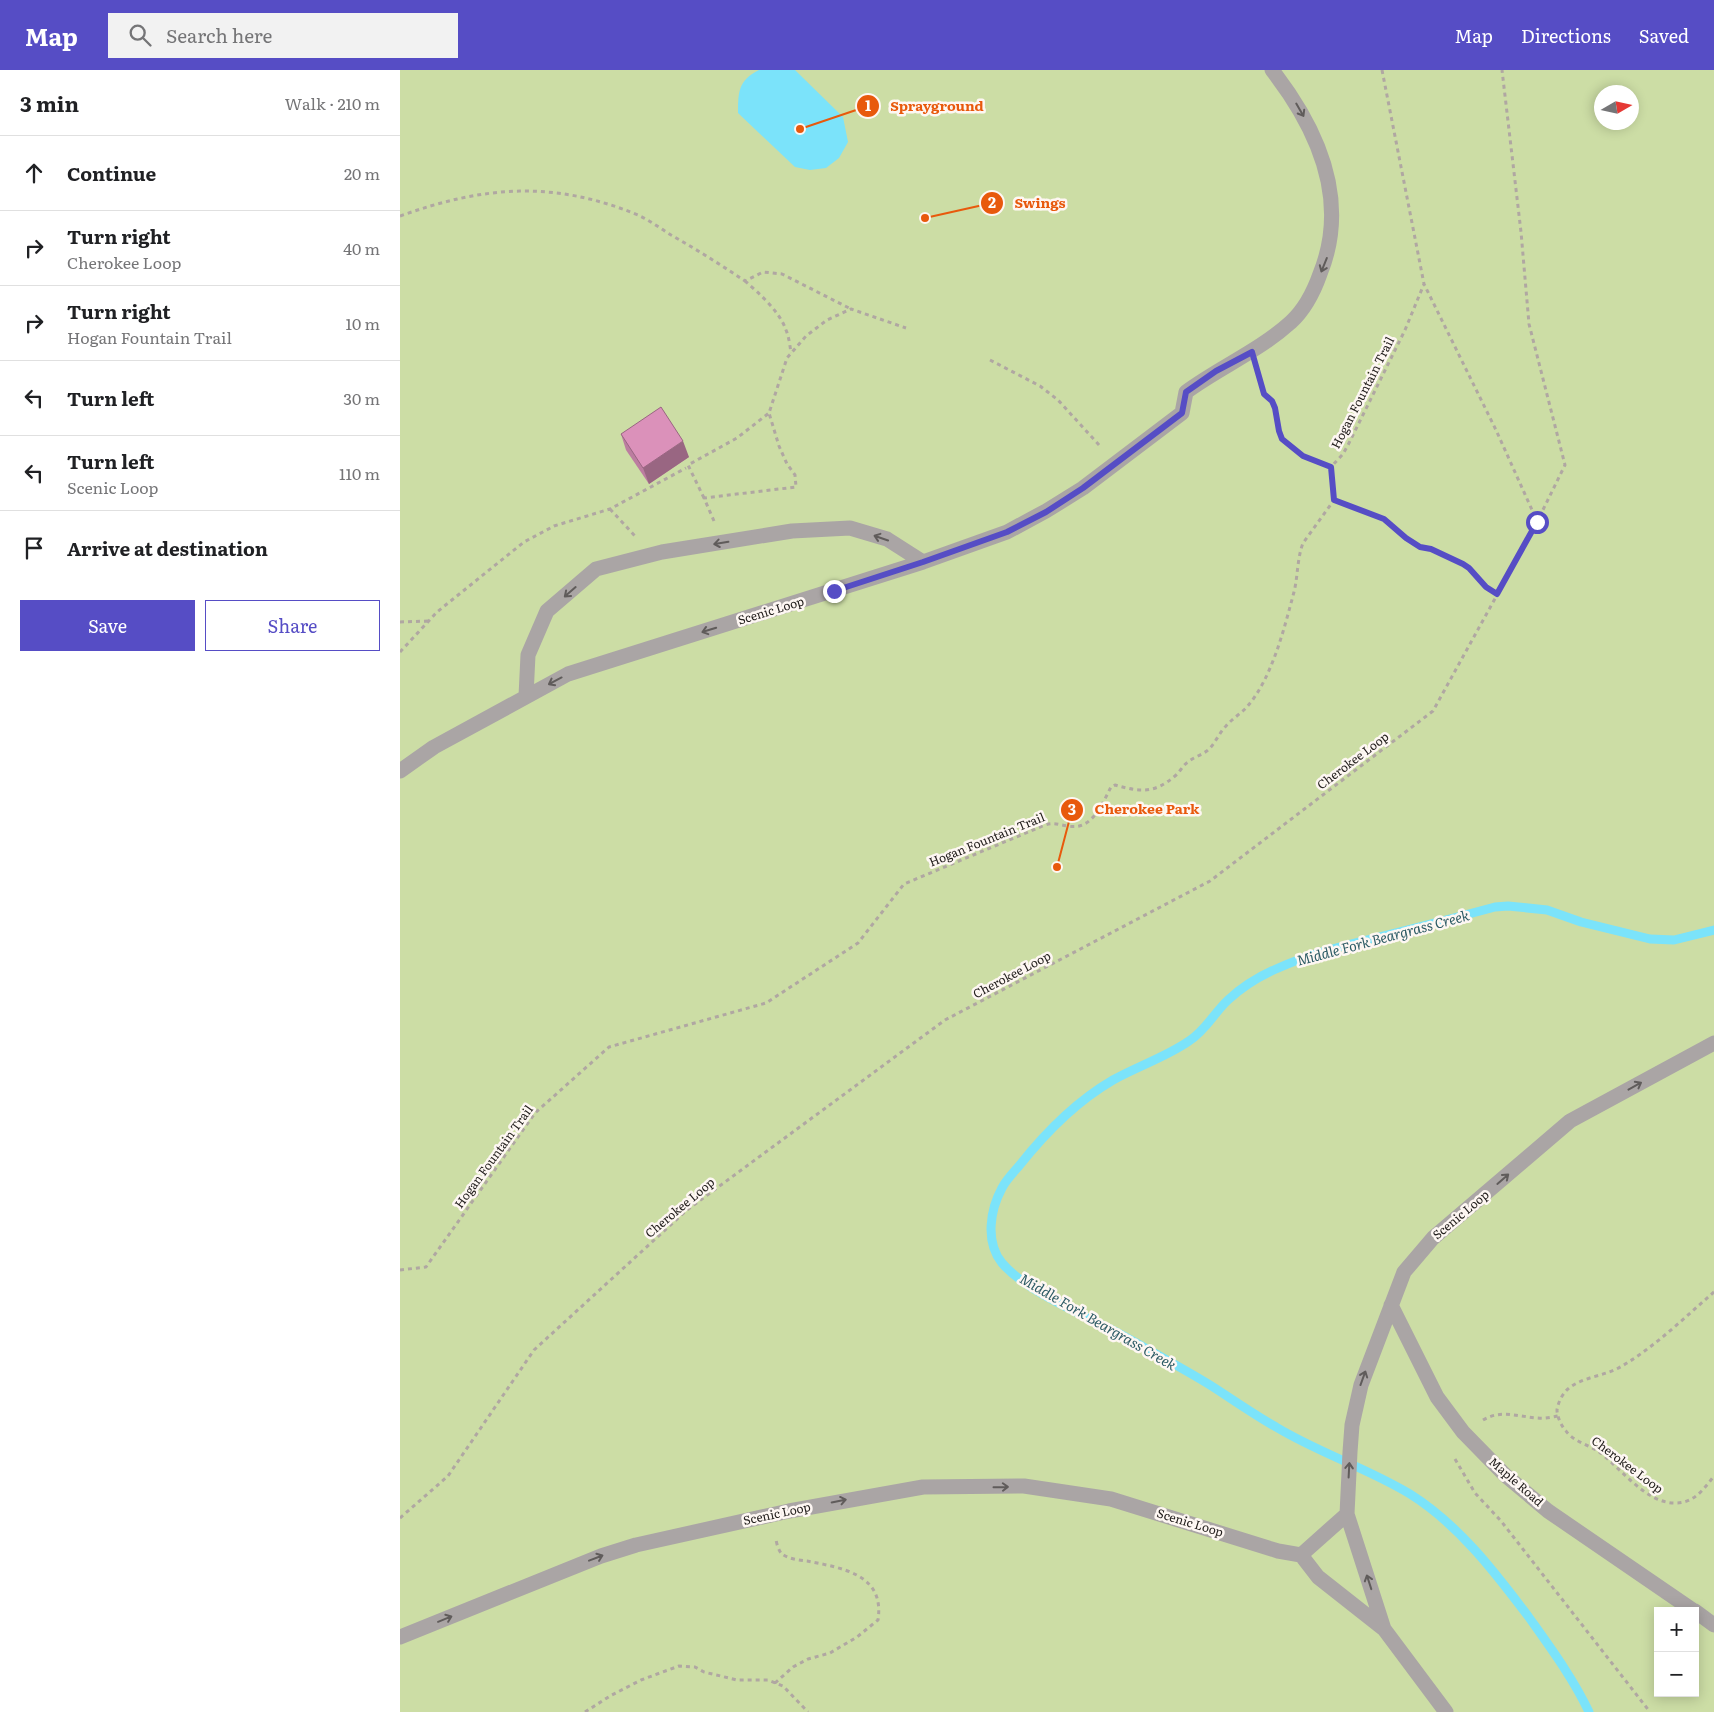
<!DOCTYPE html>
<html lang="en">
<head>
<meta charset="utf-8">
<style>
  :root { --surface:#fff; --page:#f2f2f2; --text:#202124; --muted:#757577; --line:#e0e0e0; --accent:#564dc5 }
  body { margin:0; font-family:Literata,serif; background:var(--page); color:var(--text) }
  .controls { position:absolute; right:15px; bottom:15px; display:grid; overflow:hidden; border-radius:0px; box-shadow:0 2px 12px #0003 }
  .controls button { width:45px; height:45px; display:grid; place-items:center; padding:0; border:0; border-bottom:1px solid var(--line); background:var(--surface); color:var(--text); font:25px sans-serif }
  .compass { position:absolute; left:1194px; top:15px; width:45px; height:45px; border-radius:50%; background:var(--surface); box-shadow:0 2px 12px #0003; rotate:81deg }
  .stop { position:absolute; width:15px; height:15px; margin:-11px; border:4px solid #564dc5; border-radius:50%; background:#fff }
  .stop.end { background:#564dc5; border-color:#fff; box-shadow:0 1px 5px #0008 }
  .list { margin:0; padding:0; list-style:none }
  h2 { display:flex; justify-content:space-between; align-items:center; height:65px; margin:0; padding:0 20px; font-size:21px }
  h2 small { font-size:16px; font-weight:400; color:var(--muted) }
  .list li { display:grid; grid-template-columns:32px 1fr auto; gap:15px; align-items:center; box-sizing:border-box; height:75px; padding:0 20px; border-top:1px solid var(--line) }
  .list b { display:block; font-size:19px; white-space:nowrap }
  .list p { margin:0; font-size:16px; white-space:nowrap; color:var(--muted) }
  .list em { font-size:16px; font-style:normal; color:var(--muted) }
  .actions { display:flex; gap:10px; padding:15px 20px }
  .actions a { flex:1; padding:11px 0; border:1px solid var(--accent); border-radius:0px; text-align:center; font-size:18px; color:var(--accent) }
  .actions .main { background:var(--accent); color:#fff }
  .icon { flex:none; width:28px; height:28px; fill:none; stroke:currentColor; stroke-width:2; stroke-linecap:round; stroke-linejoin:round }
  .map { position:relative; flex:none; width:1314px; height:1642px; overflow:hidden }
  header { display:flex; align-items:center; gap:30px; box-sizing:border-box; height:70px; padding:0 25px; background:var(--accent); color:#fff }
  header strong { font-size:24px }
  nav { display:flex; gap:28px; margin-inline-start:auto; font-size:18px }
  .search { width:350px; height:45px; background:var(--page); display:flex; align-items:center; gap:12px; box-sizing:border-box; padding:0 18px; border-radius:0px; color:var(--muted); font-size:19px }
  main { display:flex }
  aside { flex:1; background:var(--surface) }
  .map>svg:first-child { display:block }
</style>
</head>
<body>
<header>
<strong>Map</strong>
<div class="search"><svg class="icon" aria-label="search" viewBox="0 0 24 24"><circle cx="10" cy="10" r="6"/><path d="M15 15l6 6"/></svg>Search here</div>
<nav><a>Map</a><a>Directions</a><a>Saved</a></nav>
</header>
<main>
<aside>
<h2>3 min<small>Walk · 210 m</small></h2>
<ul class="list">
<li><svg class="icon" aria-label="ahead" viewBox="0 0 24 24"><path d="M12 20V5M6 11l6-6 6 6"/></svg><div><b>Continue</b></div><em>20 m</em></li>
<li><svg class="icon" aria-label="right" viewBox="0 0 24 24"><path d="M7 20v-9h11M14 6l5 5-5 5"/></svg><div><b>Turn right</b><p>Cherokee Loop</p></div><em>40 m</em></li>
<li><svg class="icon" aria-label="right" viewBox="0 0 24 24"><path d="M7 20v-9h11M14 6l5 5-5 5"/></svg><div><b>Turn right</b><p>Hogan Fountain Trail</p></div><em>10 m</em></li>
<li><svg class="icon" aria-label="left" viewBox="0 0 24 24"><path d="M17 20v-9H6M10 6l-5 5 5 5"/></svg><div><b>Turn left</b></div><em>30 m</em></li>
<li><svg class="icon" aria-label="left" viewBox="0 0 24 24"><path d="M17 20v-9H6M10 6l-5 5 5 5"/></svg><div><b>Turn left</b><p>Scenic Loop</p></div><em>110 m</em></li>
<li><svg class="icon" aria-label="arrive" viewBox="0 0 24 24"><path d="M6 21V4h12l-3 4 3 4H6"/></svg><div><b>Arrive at destination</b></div></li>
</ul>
<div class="actions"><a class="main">Save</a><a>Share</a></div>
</aside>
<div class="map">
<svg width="1314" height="1642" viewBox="0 0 1314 1642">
  <rect width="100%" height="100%" fill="#f4e9e3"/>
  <!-- green -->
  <path fill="#ccdda5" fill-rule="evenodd" d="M0 0H1314V1642H0ZM1202 22H1232V52H1202ZM1258 1541H1295V1623H1258Z"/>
  <!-- water -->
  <path fill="#7be3fa" d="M359 0H395L443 47 448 72 439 88 426 98 410 100 395 97 338 43C338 23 338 10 359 0Z"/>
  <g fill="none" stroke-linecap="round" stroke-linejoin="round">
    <!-- stream -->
    <path stroke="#7be3fa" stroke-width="9" d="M1189 1642C1173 1608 1150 1577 1128 1546 1094 1501 1058 1454 1010 1424 967 1398 919 1383 876 1357 853 1344 832 1329 810 1315 784 1299 756 1284 729 1269 694 1249 627 1223 602 1193 585 1172 590 1140 602 1118 606 1110 613 1103 619 1096 645 1063 677 1031 713 1010 738 996 766 987 789 971 806 960 814 943 828 930 841 918 860 906 876 899 907 885 938 877 971 869 1012 859 1054 848 1095 837L1108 836 1147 840 1181 852 1250 869 1274 870 1314 860"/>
    <!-- path -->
    <path stroke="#b0a7a2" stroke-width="3" stroke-dasharray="4 4" stroke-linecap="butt" d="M982 0 1024 214 1096 360 1137 451
      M0 146C84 116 153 110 238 145 249 150 260 158 271 165 296 179 321 195 345 211L363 202 382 204 451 239
      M345 211C359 223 380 242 386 260 389 267 390 276 391 283
      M590 290 640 316 658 330 700 376
      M858 303 864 324 872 331 875 338 879 361 882 369 903 387 931 397
      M304 428 288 395 337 368 369 343
      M210 439 235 466
      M314 451 304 428 396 417 395 405 387 394 379 376 369 343 387 288 406 266 427 250 451 239 506 258
      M1097 524 1137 452 1165 395 1129 254 1121 162 1102 0
      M0 552 28 551
      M0 582 37 542 124 472 154 456 210 439 286 398
      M0 1200 26 1197 135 1043 209 977 366 933 458 873 504 814 645 755C654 752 659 755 668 756 692 761 702 734 711 717L715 715C740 722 754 724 775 706 780 702 783 695 788 692 794 687 802 685 808 680 815 674 819 663 826 656 832 649 840 644 846 638 872 609 884 559 894 522 898 506 897 489 903 473L934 430 931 397 943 384 948 375 1005 260 1024 214
      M1314 1222C1285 1247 1256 1276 1222 1296 1206 1306 1185 1306 1169 1318 1163 1323 1158 1332 1157 1340 1157 1347 1162 1357 1166 1361 1173 1371 1188 1375 1198 1381 1221 1398 1246 1434 1276 1433 1294 1433 1304 1419 1314 1406
      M1083 1350C1101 1339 1119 1347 1138 1348 1145 1349 1152 1347 1158 1346
      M1055 1389 1075 1423 1101 1451 1250 1642
      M0 1448 48 1406 134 1280 287 1140 545 950 810 811 1033 641 1097 525 1086 517 1069 497 1063 494 1031 479 1020 477 1006 468 984 449 934 430
      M375 1613 393 1597 408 1589 430 1583 457 1567 478 1550C485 1504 442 1498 407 1491 399 1490 387 1489 381 1483 378 1479 376 1472 376 1468
      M185 1642 210 1626 241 1610 279 1596 295 1597 304 1602 337 1610H368L383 1616 408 1642"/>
    <!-- minor -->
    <path stroke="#aaa5a5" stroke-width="15" d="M126 626 128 585 147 541 196 499 262 482 392 461 450 458 487 469 523 492
      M0 701 34 677 168 604 523 492 607 462 646 441 683 418 782 343 786 322C820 297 859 281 891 252 904 240 914 221 920 204 950 130 918 59 872 0
      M991 1235 1037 1327 1063 1362 1105 1405 1148 1441 1294 1541
      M901 1485 918 1507 984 1559 1046 1642
      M1295 1541 1314 1555
      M984 1559 947 1444 950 1382 952 1355 961 1315 1004 1202 1033 1168 1170 1051 1314 973
      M0 1567 201 1486 236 1475 389 1441 523 1417 624 1416 711 1429 878 1481 901 1485 947 1444"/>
  </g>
  <!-- wall -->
  <path fill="#bc7da0" d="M221 364 289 387 249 414 226 380Z"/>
  <!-- shaded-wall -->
  <path fill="#996682" d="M283 371 289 387 249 414 243 398Z"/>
  <!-- building -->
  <path fill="#db91ba" stroke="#996682" d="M261 337 283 371 243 398 221 364Z"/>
  <!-- one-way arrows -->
  <defs><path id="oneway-shaft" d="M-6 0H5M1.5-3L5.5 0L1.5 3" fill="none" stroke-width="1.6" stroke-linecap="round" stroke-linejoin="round" transform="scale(1.25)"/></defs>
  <g stroke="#605c5b">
    <use href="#oneway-shaft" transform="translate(900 40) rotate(60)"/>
    <use href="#oneway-shaft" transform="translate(924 195) rotate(112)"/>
    <use href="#oneway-shaft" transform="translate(481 468) rotate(-161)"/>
    <use href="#oneway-shaft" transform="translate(321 473) rotate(171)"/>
    <use href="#oneway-shaft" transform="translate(170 522) rotate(139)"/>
    <use href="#oneway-shaft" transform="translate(309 560) rotate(163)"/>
    <use href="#oneway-shaft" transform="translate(155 611) rotate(152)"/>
    <use href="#oneway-shaft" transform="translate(1235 1016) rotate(-29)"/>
    <use href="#oneway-shaft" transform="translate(1103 1109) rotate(-41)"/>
    <use href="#oneway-shaft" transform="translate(963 1308) rotate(-70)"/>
    <use href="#oneway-shaft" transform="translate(949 1400) rotate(-87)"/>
    <use href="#oneway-shaft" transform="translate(601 1417) rotate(-1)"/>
    <use href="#oneway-shaft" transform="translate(439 1431) rotate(-11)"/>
    <use href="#oneway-shaft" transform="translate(196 1488) rotate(-21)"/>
    <use href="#oneway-shaft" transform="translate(969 1512) rotate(-108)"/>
    <use href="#oneway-shaft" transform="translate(45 1549) rotate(-22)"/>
  </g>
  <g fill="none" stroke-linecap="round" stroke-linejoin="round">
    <!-- route -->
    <path stroke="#564dc5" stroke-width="6" d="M434 521 523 492 607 462 646 442 683 418 782 343 786 322 816 301 852 282 864 324 872 331 875 338 879 361 882 369 903 386 931 397 934 430 984 449 1006 468 1020 477 1031 479 1063 494 1069 498 1086 517 1097 524 1137 452"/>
  </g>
  <g text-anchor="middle" stroke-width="5" stroke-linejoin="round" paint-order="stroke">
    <!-- street labels -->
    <g font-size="12" fill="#24201e" stroke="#fef7f3">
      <text transform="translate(963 323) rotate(-63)" y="4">Hogan Fountain Trail</text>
      <text transform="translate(371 541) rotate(-17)" y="4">Scenic Loop</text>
      <text transform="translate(953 691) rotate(-37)" y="4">Cherokee Loop</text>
      <text transform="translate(587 770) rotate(-22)" y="4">Hogan Fountain Trail</text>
      <text transform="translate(612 905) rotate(-28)" y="4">Cherokee Loop</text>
      <text transform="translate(94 1087) rotate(-54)" y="4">Hogan Fountain Trail</text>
      <text transform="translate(280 1138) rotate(-40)" y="4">Cherokee Loop</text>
      <text transform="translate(1061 1145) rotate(-40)" y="4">Scenic Loop</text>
      <text transform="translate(1227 1395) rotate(37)" y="4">Cherokee Loop</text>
      <text transform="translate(1116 1412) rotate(41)" y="4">Maple Road</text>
      <text transform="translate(377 1444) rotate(-12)" y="4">Scenic Loop</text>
      <text transform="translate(790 1453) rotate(17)" y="4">Scenic Loop</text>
    </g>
    <!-- water labels -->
    <g font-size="14" font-style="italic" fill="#2d5b65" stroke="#fef7f3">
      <text transform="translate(983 868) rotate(-15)" y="5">Middle Fork Beargrass Creek</text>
      <text transform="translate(698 1252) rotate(30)" y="5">Middle Fork Beargrass Creek</text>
    </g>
  </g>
  <!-- callouts -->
  <path fill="none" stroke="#e8590c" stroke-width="2" d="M400 59L468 36M525 148L592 133M657 797L672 740"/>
  <g fill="#e8590c" stroke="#fef7f3" stroke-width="2">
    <circle cx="400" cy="59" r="5"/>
    <circle cx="525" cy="148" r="5"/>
    <circle cx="657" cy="797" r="5"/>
    <circle cx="468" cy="36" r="12"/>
    <circle cx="592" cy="133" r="12"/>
    <circle cx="672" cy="740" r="12"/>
  </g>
  <g font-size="15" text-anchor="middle" font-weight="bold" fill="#fff">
    <text x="468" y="41">1</text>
    <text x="592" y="138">2</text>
    <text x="672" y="745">3</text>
  </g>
  <g font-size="14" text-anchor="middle" font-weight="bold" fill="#e8590c" stroke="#fef7f3" stroke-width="5" stroke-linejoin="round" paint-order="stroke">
    <text x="537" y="41">Sprayground</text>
    <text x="640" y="138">Swings</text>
    <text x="747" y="744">Cherokee Park</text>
  </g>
</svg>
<div class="controls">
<button>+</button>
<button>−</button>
</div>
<svg class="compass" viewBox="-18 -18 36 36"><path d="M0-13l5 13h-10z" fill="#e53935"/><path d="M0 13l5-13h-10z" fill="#757577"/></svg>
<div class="stop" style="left:1137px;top:452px"></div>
<div class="stop end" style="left:434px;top:521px"></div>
</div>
</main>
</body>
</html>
